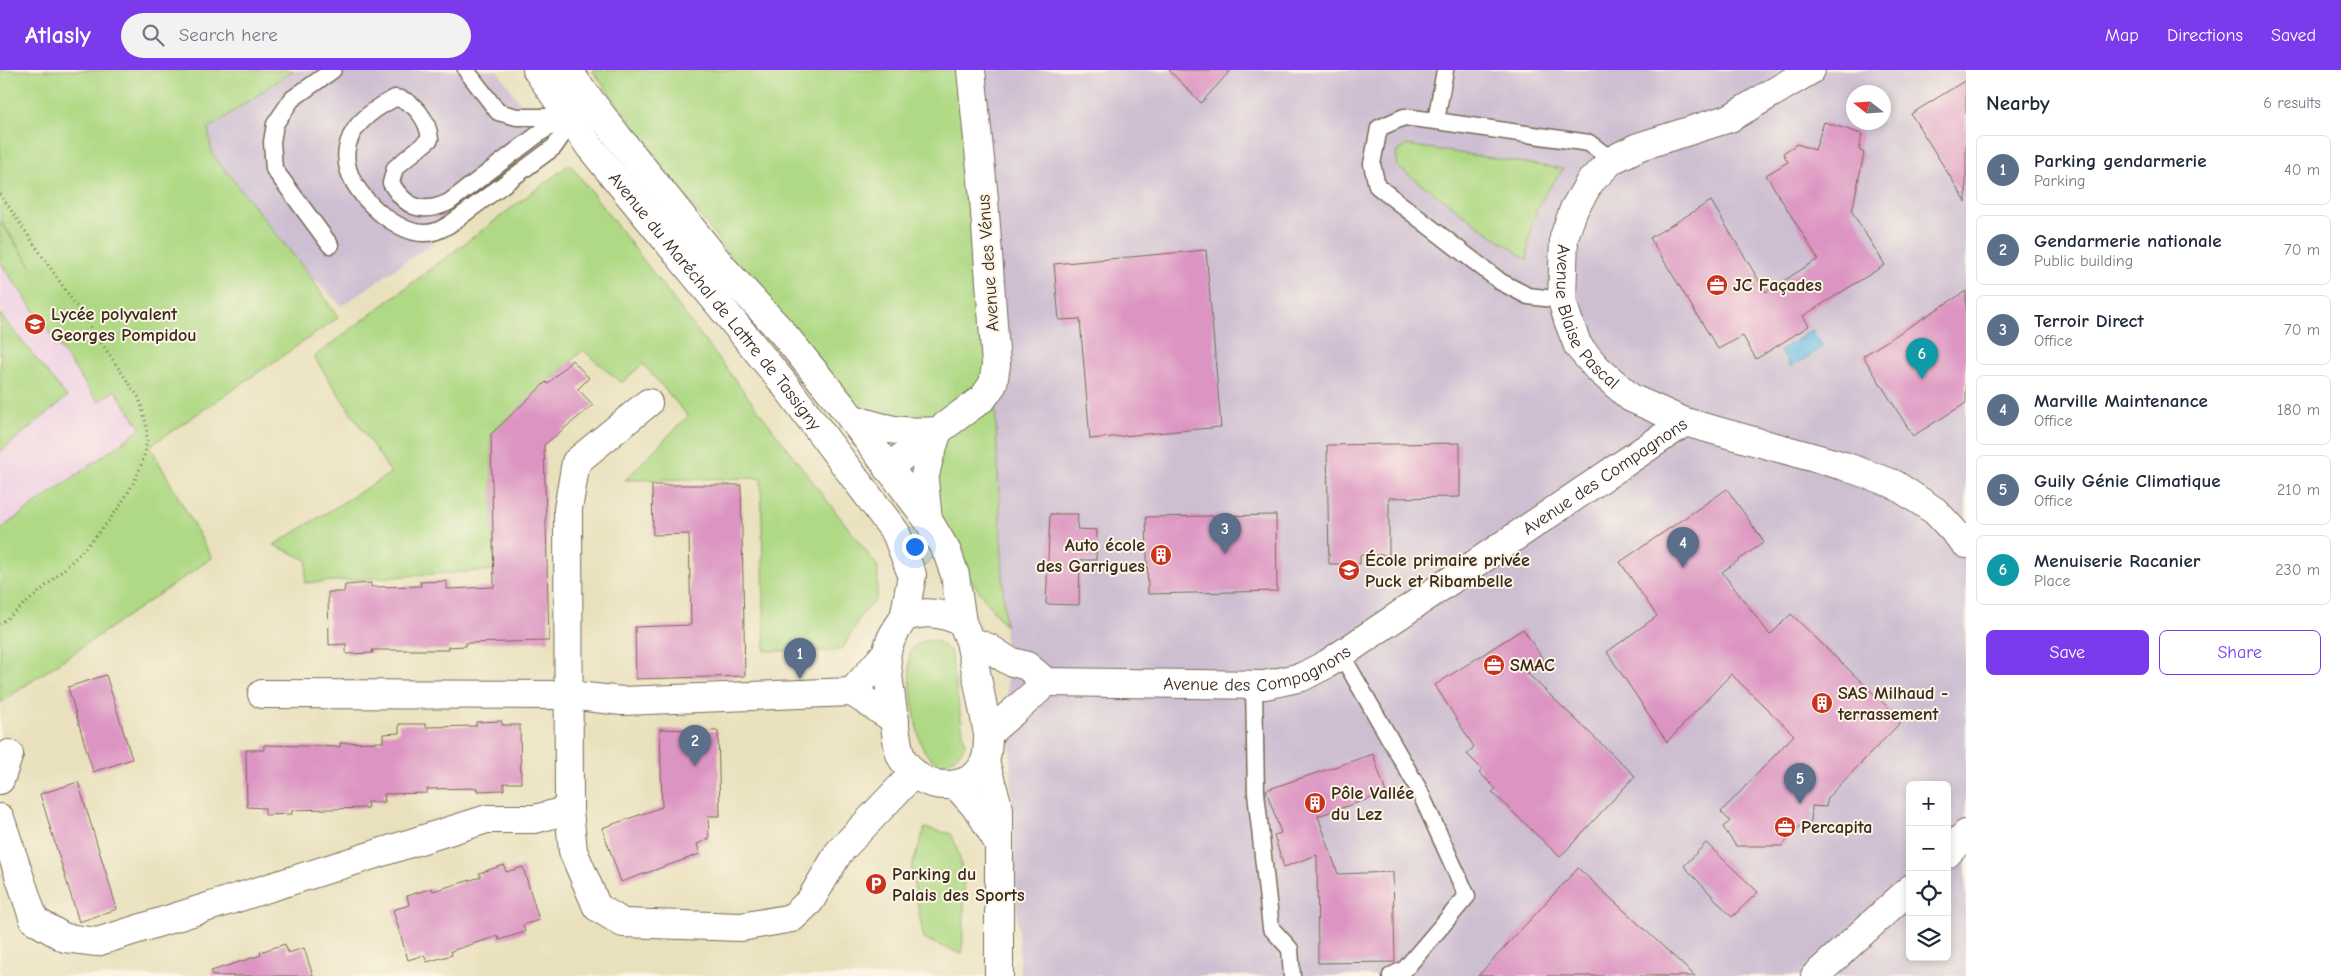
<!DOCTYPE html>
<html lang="en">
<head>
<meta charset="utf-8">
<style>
  :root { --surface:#fff; --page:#f2f2f3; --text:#1f2937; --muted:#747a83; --line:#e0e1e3; --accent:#7c3aed }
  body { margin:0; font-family:"Comic Neue",sans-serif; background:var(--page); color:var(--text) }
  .controls { position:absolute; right:15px; bottom:15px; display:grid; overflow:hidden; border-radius:8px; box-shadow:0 2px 8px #0003 }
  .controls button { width:45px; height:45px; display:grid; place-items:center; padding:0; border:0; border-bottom:1px solid var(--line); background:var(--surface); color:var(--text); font:25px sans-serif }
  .compass { position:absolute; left:1846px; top:15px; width:45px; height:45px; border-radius:50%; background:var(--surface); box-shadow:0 2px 8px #0003; rotate:287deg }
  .you { position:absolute; left:914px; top:476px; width:18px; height:18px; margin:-12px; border:4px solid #fff; border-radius:50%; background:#1a73e8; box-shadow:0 0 0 8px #1a73e833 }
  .badge { display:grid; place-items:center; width:32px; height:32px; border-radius:50%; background:var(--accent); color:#fff; font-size:16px; font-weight:700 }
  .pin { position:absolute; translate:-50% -41px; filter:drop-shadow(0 1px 2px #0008) }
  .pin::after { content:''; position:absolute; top:26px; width:18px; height:15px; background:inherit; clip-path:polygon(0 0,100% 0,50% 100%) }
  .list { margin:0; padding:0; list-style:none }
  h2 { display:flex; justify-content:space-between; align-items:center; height:65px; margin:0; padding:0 20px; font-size:21px }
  h2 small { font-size:16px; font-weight:400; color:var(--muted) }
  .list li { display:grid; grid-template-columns:32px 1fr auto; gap:15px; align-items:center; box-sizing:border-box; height:70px; margin:0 10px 10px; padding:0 10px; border:1px solid var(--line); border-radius:8px }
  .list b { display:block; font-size:19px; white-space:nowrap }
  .list p { margin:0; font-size:16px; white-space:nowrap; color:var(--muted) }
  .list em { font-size:16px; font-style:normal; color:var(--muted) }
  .actions { display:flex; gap:10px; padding:15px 20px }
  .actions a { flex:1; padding:11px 0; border:1px solid var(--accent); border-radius:8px; text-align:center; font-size:18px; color:var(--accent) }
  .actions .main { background:var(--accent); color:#fff }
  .icon { flex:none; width:28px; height:28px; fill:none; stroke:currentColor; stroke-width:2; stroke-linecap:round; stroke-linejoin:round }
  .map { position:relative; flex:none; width:1966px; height:906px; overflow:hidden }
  header { display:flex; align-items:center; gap:30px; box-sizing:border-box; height:70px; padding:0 25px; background:var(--accent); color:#fff }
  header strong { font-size:24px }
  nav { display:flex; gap:28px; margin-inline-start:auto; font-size:18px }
  .search { width:350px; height:45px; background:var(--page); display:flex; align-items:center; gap:12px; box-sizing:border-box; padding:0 18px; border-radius:28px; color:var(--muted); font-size:19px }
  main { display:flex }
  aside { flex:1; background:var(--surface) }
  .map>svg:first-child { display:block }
</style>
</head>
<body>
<header>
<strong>Atlasly</strong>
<div class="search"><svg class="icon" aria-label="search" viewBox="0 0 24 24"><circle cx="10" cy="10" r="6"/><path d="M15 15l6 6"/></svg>Search here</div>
<nav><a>Map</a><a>Directions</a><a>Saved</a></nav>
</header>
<main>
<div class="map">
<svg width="1966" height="906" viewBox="0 0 1966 906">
  <rect width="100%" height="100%" fill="#fcf5e5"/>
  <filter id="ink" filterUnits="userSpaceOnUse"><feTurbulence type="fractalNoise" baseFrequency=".02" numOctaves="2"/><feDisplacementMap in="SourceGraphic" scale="10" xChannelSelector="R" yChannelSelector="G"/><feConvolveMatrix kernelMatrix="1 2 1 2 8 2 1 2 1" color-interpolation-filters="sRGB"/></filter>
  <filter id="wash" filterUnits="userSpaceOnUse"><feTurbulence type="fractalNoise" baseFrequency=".0096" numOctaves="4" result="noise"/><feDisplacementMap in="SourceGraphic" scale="20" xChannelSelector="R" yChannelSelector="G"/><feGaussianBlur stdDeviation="1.12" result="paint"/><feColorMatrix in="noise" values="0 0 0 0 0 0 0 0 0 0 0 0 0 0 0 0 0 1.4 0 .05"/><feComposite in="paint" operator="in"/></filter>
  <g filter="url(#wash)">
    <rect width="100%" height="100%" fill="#e9e1bd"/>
    <!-- built -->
    <path fill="#efd0e5" d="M0 149 141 359 0 459Z"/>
    <!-- industrial -->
    <path fill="#cdbed2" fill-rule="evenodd" d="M294 0H497L530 47 560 84 342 236 310 206 212 84 208 59Z
      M980 0H1966V906H1020ZM1854 22H1884V52H1854ZM1910 715H1947V887H1910Z"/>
    <!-- green -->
    <path fill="#afd984" stroke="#758251" d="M0 0H294L208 59 212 84 310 206 338 248 150 376 212 488 0 633V459L141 359 115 320 98 332 0 192V152L34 200 0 149Z
      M592 0H980L1005 556Z
      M1407 75 1563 99C1536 135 1531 144 1527 190L1398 97 1396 83Z
      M570 94 878 497 877 528 861 545 843 578 835 581H765L761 408 625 410 688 346 643 294 621 313 583 280 491 364 494 500 305 513 307 490 274 475 391 403 314 287Z
      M0 244 67 327 0 382Z
      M926 571H936L950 581 965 675C958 687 952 692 938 694 930 688 924 683 921 674 916 660 905 591 911 581 915 574 919 573 926 571Z
      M925 758 951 764C969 800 964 845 962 884L924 869 911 799Z"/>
    <!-- water -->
    <path fill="#68bee5" stroke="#527482" d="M1812 260 1823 277 1791 297 1780 281Z"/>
    <g id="blocks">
      <!-- building -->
      <path fill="#dc94c2" d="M1169 0H1231L1201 33Z
        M1966 10V132L1911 44Z
        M1824 52 1862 64 1859 80 1864 83 1852 142 1885 195 1803 246 1809 256 1756 289 1743 266 1718 279 1650 168 1711 131 1766 222 1818 189 1766 105 1788 92 1783 83 1797 74 1815 80Z
        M1206 180 1221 357 1090 369 1080 249 1059 250 1054 194Z
        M1966 221V333L1913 366 1863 286Z
        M572 290 589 308 578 319 593 335 544 375 549 571 466 573V576L448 577 449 580H372L373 583 346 584V574L329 575 328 522H344L345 515 371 513V517L421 516 420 512 447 511V519L494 517 491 364 546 312 548 314Z
        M1460 373V427L1389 428V485H1360V494H1329L1327 375Z
        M652 415H741L745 606 636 609 635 557 691 555 689 464 653 465Z
        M1727 419 1764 472 1722 502 1770 565 1791 544 1902 651 1828 727 1826 737 1812 736 1811 752H1804L1782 776H1736L1723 757 1730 751 1721 742 1794 665 1731 604 1667 672 1607 582 1657 546 1620 492Z
        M1050 444H1078L1077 459 1097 460 1096 490H1080L1079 535 1046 534Z
        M1276 445 1277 521 1148 524 1146 447Z
        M1523 559 1545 592 1527 603 1635 706 1560 787 1492 722 1496 719 1479 702 1482 699 1467 684 1474 677 1435 615Z
        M106 605 132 689 93 702 68 617Z
        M502 651V655H520L521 713H504V720L477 721V718L427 719V723L384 724 385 732H367L368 738 292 740V744L265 745V738L247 737 246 680H264V675L340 677V673L383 672V664L399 663V654H426V657L476 656V652Z
        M660 659 718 661 720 746H708L709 769 697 774 700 784 621 812 602 758 662 737Z
        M1373 684 1386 723 1318 746 1338 804 1393 802 1395 892 1318 893 1317 785 1284 797 1274 765 1281 763 1266 720Z
        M78 712 117 839 79 852 40 724Z
        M1706 773 1758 822 1732 847 1684 796Z
        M504 795 506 802 523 797 539 850 523 855 525 862 499 870 498 866 451 881 452 885 427 892 424 885 408 890 393 840 409 835 407 826 432 818 433 821 481 807 479 803Z
        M1578 798 1695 906H1478Z
        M285 874 288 883 304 878 313 906H212L211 901 261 885 260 882Z"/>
    </g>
  </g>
  <g filter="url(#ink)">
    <use href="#blocks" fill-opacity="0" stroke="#786a56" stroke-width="1"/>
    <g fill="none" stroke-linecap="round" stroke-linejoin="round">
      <!-- lane casing -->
      <g stroke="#786a56" stroke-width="19">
        <path id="lane" d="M466 0 498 42 517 47H566
          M395 28C414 30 428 50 430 69L395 98 391 113C406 138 422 145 449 132L541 62 568 46 561 67 554 77 453 152C444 158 436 163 425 163 410 164 391 152 380 143 331 100 335 58 395 28Z
          M1436 51 1445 0
          M330 175 274 99 272 72 275 54 292 29 333 0
          M1562 230 1528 226 1501 212 1377 116 1372 94 1379 58 1404 47 1436 51 1589 73 1612 90
          M1341 584 1418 718 1467 826 1405 899 1391 906
          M1254 615 1256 723 1271 858 1290 879 1292 906"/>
      </g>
      <!-- street casing -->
      <g stroke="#786a56" stroke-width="30">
        <g id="street">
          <path id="s1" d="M1811 0 1730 48 1638 77 1612 90 1590 112 1574 139 1564 167 1562 230 1568 250 1578 276 1597 298 1631 328 1685 352 1844 396 1894 414 1935 441 1966 474"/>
          <path d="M648 333 576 392 568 439 569 740 573 781 597 837 623 853 741 857 792 848 810 831 839 782 914 703"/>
          <path d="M851 348C885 360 902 363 938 361"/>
          <path d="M887 398 983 328 993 314 996 295 984 129 971 0"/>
          <path d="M928 450 924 410 929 388 938 361"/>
          <path id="s2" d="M970 571 989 578 1009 591 1027 596 1046 612 1265 615 1302 607 1327 594 1685 352"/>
          <path d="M852 622 886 583"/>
          <path d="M262 624 568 625 622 631 852 622 895 650"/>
          <path d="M988 664C1007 646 1028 631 1046 612"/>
          <path d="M0 710 9 684"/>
          <path d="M0 748 34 850 65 868 97 872 487 749H535L569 740"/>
          <path d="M1947 784 1966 764"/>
          <path d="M1815 906 1910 819"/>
        </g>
      </g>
      <!-- secondary casing -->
      <g stroke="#786a56" stroke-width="30">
        <g id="secondary">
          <path id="s3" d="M537 0 590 77 785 315 896 463 912 505 904 548"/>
          <path d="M567 0 618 67 724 199 782 262 843 337 928 450 947 482 955 505 962 552 970 571 988 664C988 673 988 683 985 691 975 719 933 722 914 703 909 698 902 690 900 684 897 674 885 590 887 582 889 569 897 558 904 548 925 540 942 543 962 552"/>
          <path d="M985 692 999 739V906"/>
          <path d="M956 715 980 742 999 774"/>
        </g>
      </g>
      <!-- path -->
      <path stroke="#786a56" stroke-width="3" stroke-dasharray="1 4" stroke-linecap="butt" d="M0 124 139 328C144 344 149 361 146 377 135 442 50 515 0 554"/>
      <!-- lane -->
      <use href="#lane" stroke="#fff" stroke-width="16"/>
      <!-- street -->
      <use href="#street" stroke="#fff" stroke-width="28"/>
      <!-- secondary -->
      <use href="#secondary" stroke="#fff" stroke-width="28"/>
    </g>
  </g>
  <!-- icons -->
  <defs>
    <g id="office-disc" transform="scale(1.125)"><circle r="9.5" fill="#c8321e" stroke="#fcf5e5"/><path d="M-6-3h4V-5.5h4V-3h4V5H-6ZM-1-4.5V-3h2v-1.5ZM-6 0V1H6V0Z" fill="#fff"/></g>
    <g id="school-disc" transform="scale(1.125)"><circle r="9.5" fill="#c8321e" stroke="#fcf5e5"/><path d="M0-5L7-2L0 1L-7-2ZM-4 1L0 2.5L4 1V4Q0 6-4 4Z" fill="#fff"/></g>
    <g id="building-disc" transform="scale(1.125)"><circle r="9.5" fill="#c8321e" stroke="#fcf5e5"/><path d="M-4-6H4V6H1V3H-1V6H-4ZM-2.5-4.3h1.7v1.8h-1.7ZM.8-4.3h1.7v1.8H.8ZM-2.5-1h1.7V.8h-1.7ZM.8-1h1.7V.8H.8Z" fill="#fff"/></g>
    <g id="parking-disc" transform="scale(1.125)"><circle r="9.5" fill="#c8321e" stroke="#fcf5e5"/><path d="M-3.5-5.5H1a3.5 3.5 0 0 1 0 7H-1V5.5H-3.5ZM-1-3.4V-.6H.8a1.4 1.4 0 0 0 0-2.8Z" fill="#fff"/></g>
  </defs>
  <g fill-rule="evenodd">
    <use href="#office-disc" x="1717" y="215"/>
    <use href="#school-disc" x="35" y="254"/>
    <use href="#building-disc" x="1161" y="485"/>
    <use href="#school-disc" x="1349" y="500"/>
    <use href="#office-disc" x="1494" y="595"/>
    <use href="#building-disc" x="1822" y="633"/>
    <use href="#building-disc" x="1315" y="733"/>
    <use href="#office-disc" x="1785" y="757"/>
    <use href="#parking-disc" x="876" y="814"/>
  </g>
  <g text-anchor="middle" stroke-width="4" stroke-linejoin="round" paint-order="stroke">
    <!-- street labels -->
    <g font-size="18" fill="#3b2a1e" stroke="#fcf5e5">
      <text transform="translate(988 193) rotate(-94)" y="6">Avenue des Vénus</text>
      <text dy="6" stroke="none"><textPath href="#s3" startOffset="292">Avenue du Maréchal de Lattre de Tassigny</textPath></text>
      <text dy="6" stroke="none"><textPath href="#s1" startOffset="399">Avenue Blaise Pascal</textPath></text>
      <text dy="6" stroke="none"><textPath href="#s2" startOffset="708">Avenue des Compagnons</textPath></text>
      <text dy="6" stroke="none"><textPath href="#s2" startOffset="302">Avenue des Compagnons</textPath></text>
    </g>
    <!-- poi labels -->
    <g font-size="18" font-weight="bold" fill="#3b2a1e" stroke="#fcf5e5" text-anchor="start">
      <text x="1733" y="221">JC Façades</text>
      <text x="51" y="250">Lycée polyvalent<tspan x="51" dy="21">Georges Pompidou</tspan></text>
      <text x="1145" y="481" text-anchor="end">Auto école<tspan x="1145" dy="21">des Garrigues</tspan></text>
      <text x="1365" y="496">École primaire privée<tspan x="1365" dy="21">Puck et Ribambelle</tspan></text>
      <text x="1510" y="601">SMAC</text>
      <text x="1838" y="629">SAS Milhaud -<tspan x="1838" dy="21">terrassement</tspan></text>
      <text x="1331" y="729">Pôle Vallée<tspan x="1331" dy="21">du Lez</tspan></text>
      <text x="1801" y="763">Percapita</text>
      <text x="892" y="810">Parking du<tspan x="892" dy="21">Palais des Sports</tspan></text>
    </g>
  </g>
</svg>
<div class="controls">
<button>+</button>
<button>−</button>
<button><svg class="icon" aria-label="locate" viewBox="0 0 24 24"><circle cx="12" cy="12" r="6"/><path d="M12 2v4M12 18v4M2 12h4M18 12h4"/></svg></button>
<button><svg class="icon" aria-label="layers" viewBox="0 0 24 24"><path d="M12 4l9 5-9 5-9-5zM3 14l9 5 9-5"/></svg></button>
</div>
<svg class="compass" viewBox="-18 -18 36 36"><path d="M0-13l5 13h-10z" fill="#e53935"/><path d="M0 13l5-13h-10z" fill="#747a83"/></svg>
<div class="you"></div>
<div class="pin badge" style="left:800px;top:609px;background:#5c6f8a">1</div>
<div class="pin badge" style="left:695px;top:696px;background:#5c6f8a">2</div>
<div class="pin badge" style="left:1225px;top:484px;background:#5c6f8a">3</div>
<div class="pin badge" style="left:1683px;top:498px;background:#5c6f8a">4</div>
<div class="pin badge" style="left:1800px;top:734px;background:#5c6f8a">5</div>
<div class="pin badge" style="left:1922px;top:309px;background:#0f9aa8">6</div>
</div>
<aside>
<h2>Nearby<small>6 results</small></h2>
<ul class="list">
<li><span class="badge" style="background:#5c6f8a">1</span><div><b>Parking gendarmerie</b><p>Parking</p></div><em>40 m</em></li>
<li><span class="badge" style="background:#5c6f8a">2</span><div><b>Gendarmerie nationale</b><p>Public building</p></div><em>70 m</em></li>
<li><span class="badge" style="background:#5c6f8a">3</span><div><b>Terroir Direct</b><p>Office</p></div><em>70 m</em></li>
<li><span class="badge" style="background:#5c6f8a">4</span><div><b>Marville Maintenance</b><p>Office</p></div><em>180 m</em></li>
<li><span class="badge" style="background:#5c6f8a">5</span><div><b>Guily Génie Climatique</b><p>Office</p></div><em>210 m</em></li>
<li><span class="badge" style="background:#0f9aa8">6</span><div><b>Menuiserie Racanier</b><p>Place</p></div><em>230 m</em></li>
</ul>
<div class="actions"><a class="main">Save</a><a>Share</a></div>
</aside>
</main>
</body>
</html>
